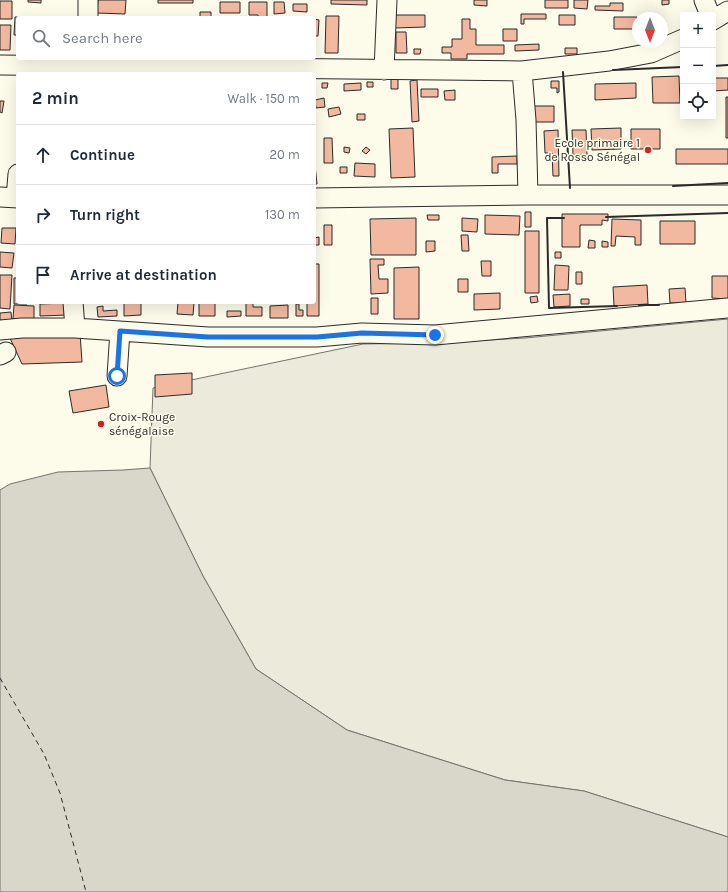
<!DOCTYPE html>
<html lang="en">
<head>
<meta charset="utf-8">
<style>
  :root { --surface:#fff; --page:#f6f6f7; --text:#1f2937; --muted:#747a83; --line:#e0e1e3 }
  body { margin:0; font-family:Karla,sans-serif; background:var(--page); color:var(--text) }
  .controls { position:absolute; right:12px; top:12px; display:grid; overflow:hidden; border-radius:4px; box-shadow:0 4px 16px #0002 }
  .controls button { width:36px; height:36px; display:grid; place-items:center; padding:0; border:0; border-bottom:1px solid var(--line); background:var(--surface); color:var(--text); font:20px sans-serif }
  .compass { position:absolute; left:632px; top:12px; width:36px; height:36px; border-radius:50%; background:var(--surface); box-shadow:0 4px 16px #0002; rotate:180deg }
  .stop { position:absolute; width:12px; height:12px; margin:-9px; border:3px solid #1a73e8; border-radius:50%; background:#fff }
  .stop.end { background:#1a73e8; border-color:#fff; box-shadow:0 1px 4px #0008 }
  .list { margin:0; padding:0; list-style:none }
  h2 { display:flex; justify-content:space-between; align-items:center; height:52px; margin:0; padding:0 16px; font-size:17px }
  h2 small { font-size:13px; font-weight:400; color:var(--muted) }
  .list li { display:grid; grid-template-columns:26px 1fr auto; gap:12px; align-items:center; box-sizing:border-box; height:60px; padding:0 16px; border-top:1px solid var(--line) }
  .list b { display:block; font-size:15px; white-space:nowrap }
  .list em { font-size:13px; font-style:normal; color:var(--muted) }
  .icon { flex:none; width:22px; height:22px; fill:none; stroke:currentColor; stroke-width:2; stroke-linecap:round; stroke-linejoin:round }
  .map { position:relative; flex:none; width:728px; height:892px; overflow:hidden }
  .search { position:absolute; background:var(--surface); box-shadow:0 4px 16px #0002; left:16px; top:16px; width:300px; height:44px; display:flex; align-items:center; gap:10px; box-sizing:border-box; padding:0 14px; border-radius:4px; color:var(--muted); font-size:15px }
  .panel { position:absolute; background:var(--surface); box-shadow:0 4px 16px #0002; left:16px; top:72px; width:300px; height:232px; border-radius:4px }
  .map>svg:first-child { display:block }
</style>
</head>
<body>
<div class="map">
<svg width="728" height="892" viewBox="0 0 728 892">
  <rect width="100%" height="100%" fill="#fdfbea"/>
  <!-- green -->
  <path fill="#ecebdb" stroke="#74746e" d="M728 319V837L584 791 505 780 347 730 256 669 203 576 150 468 153 388 363 344 436 343 525 338Z"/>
  <!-- water -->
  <path fill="#d8d7c9" stroke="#74746e" d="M150 468 203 576 256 669 347 730 505 780 584 791 728 837V892H0V490L10 484 58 472 123 470Z"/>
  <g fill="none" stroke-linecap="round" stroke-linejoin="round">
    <!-- ferry -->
    <path stroke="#2b2b2b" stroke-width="1" stroke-dasharray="5 4" stroke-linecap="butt" d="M0 678 44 754 60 793 86 892"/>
  </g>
  <!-- building -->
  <path fill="#f2b8a0" stroke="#2b2b2b" d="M28 0H41V3L28 2Z
    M98 0H126L125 14 97 13Z
    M158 0H193V3H158Z
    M331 0H367V5L331 4Z
    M474 0H487V6L474 5Z
    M545 0H568V8H545Z
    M574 0H588L587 9 574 8Z
    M662 0H669V4L662 5Z
    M0 1H12V19H0Z
    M220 2H240V13H220Z
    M249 2H267V18H258V15H249Z
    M274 2H284L285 13 274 14Z
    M610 3H623V11L595 10V6H610Z
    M293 4H307V12L293 11Z
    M200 12H211V18H200Z
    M521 14H546V19H524V24H521Z
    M395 15H425V27L395 28Z
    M559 15H575V25H559Z
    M326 16H339L338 53H325Z
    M15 17 31 18H18V35H14Z
    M614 17H637V29H614Z
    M314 19 319 20 318 36H314Z
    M462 19H470V29H476V45H504V54H467V59H451V53H442V47H452V39H462Z
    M0 25H11L10 50H0Z
    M503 29H517V41H503Z
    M396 32H406L407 53H396Z
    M539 44V50L515 51V45Z
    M565 48H577V54H565Z
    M414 49H421L420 54H414Z
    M679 76 680 103H653L652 77Z
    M713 78H728V90L713 91Z
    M391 79H398V89H391Z
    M417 80 419 121 412 122 410 81Z
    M551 81H559V92L557 93V88H551Z
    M367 82H373V87H367Z
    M322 83H328L327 88H322Z
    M361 83V90L344 91V84Z
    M636 83V98L595 100V84Z
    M421 89H438V97H421Z
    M455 90V100H445L444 91Z
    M726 97H728V138H726Z
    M324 98 325 107 316 108 315 100Z
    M0 101H4L2 113 0 112Z
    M531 106H554V122H531Z
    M339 107 341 114 329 117 328 109Z
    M357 114H365V120H357Z
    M413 128 415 177 391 178 389 129Z
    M621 128V149L592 150 591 129Z
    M631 129H660V149H631Z
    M558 130 559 176H553L552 153H545L544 131Z
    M572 130H586L587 155H573Z
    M324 138H332L333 163H324Z
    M344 147 350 148 349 153 344 152Z
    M366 147 370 150 366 154 362 151Z
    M676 149H728V164H676Z
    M314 155 317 184H314Z
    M517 156V164H498V173H492V157Z
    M355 163 375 164V177L354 176Z
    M340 167H347V173H340Z
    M525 212H531V227H525Z
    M562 214H608V221L602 220V225H580V247H562Z
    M427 215H439V220H428Z
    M485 215 520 216 519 235 485 234Z
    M416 218V255H371L370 219Z
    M462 218 478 219 477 232 462 231Z
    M612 219 641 220V245H635V237L616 236 615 246H611Z
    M660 221H695V244H660Z
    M324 225H332V245H324Z
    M2 228H16L15 244 1 243Z
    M525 231H539V293H525Z
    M461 235H468L469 251H462Z
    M319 237V245H314V238Z
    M589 240 595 241V248H588Z
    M426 241H435V251L426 252Z
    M602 241 608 242V247H602Z
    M0 252 14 253 12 268 0 267Z
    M555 252H561V258H555Z
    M370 259H384V265H378L379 279H388V293L371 294Z
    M481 261H491V276H482Z
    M314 264H319V316H307V302H314Z
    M555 265 569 266 568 290H554Z
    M419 267V319H394V268Z
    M576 272H582V284H576Z
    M0 275H12L10 309 0 308Z
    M712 276H728V299L712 298Z
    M14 278H18V302H27V304H14Z
    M458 279H468V292H458Z
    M647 285 648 304 614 306 613 287Z
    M685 288 686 303H670L669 289Z
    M500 293V309L474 310V294Z
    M570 294V306L554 307 553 295Z
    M537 296 538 302 531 303 530 297Z
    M371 298H378V314H371Z
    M581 299H589V304H581Z
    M124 302H141V315L124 316Z
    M178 302 194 303 193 315 177 314Z
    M215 302V316H199V303Z
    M246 302H253V307H262V316H246Z
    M66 303 67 315 40 316V304Z
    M296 304H299V310H303V316H296Z
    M14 305 34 306V319H13Z
    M288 305V318H270V306Z
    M103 306V311L117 310V316L98 317 97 307Z
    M227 311H241V316L227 317Z
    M11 312 12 322 0 323V313Z
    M80 333 82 362 22 364 9 336Z
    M192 373V394L155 397V375Z
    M106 385 109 407 73 413 69 391Z"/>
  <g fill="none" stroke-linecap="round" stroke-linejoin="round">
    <!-- minor casing -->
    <g stroke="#2b2b2b" stroke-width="21">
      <path id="minor" d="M704 0 710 15
        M88 18V0
        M713 20 728 11
        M0 65 522 71 609 61 651 53 683 39
        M384 70 387 0
        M522 71 526 120 528 195
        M0 197 18 198
        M16 198 18 174
        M314 198 528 195H728
        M73 302 75 328
        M0 330 22 328H75L208 337H317L362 333 435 335 728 308
        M0 355 6 352
        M117 376 120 331"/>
    </g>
    <!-- minor -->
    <use href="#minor" stroke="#fdfbea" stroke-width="19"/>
    <!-- wall -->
    <path stroke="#2b2b2b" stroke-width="2" d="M713 66 728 65
      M613 70 683 67
      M563 72 570 188
      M673 186 728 183
      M606 217 728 213
      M564 218H547L549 308 617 306
      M639 305H659"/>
  </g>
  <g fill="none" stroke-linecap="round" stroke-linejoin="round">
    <!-- route -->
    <path stroke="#1a73e8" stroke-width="5" d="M117 376 120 331 208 337H317L362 333 435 335"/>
  </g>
  <!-- markers -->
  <g fill="#c62828" stroke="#fdfbea" stroke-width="1.5">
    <circle cx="648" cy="150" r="4"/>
    <circle cx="101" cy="424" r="4"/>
  </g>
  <g text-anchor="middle" stroke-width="3" stroke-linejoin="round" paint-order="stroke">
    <!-- poi labels -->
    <g font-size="12" fill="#2b2b2b" stroke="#fdfbea" text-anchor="end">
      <text x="640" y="147">Ecole primaire 1<tspan x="640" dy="14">de Rosso Sénégal</tspan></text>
      <text x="109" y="421" text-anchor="start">Croix-Rouge<tspan x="109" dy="14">sénégalaise</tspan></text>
    </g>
  </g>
</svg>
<div class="controls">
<button>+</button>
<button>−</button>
<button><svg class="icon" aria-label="locate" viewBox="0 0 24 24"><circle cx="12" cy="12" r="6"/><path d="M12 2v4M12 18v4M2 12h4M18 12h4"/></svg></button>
</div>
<svg class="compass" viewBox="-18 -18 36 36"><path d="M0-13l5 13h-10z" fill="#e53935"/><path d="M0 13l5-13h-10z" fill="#747a83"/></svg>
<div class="stop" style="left:117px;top:376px"></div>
<div class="stop end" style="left:435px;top:335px"></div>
<div class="search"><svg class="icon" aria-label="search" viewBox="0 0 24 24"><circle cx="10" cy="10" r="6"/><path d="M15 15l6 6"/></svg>Search here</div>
<section class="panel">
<h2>2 min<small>Walk · 150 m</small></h2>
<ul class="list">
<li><svg class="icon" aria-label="ahead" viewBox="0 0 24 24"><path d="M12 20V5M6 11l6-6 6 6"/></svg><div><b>Continue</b></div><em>20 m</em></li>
<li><svg class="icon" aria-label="right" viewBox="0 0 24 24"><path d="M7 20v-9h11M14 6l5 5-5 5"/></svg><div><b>Turn right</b></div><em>130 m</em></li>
<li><svg class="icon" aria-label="arrive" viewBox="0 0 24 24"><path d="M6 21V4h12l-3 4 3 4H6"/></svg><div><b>Arrive at destination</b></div></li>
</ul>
</section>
</div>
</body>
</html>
